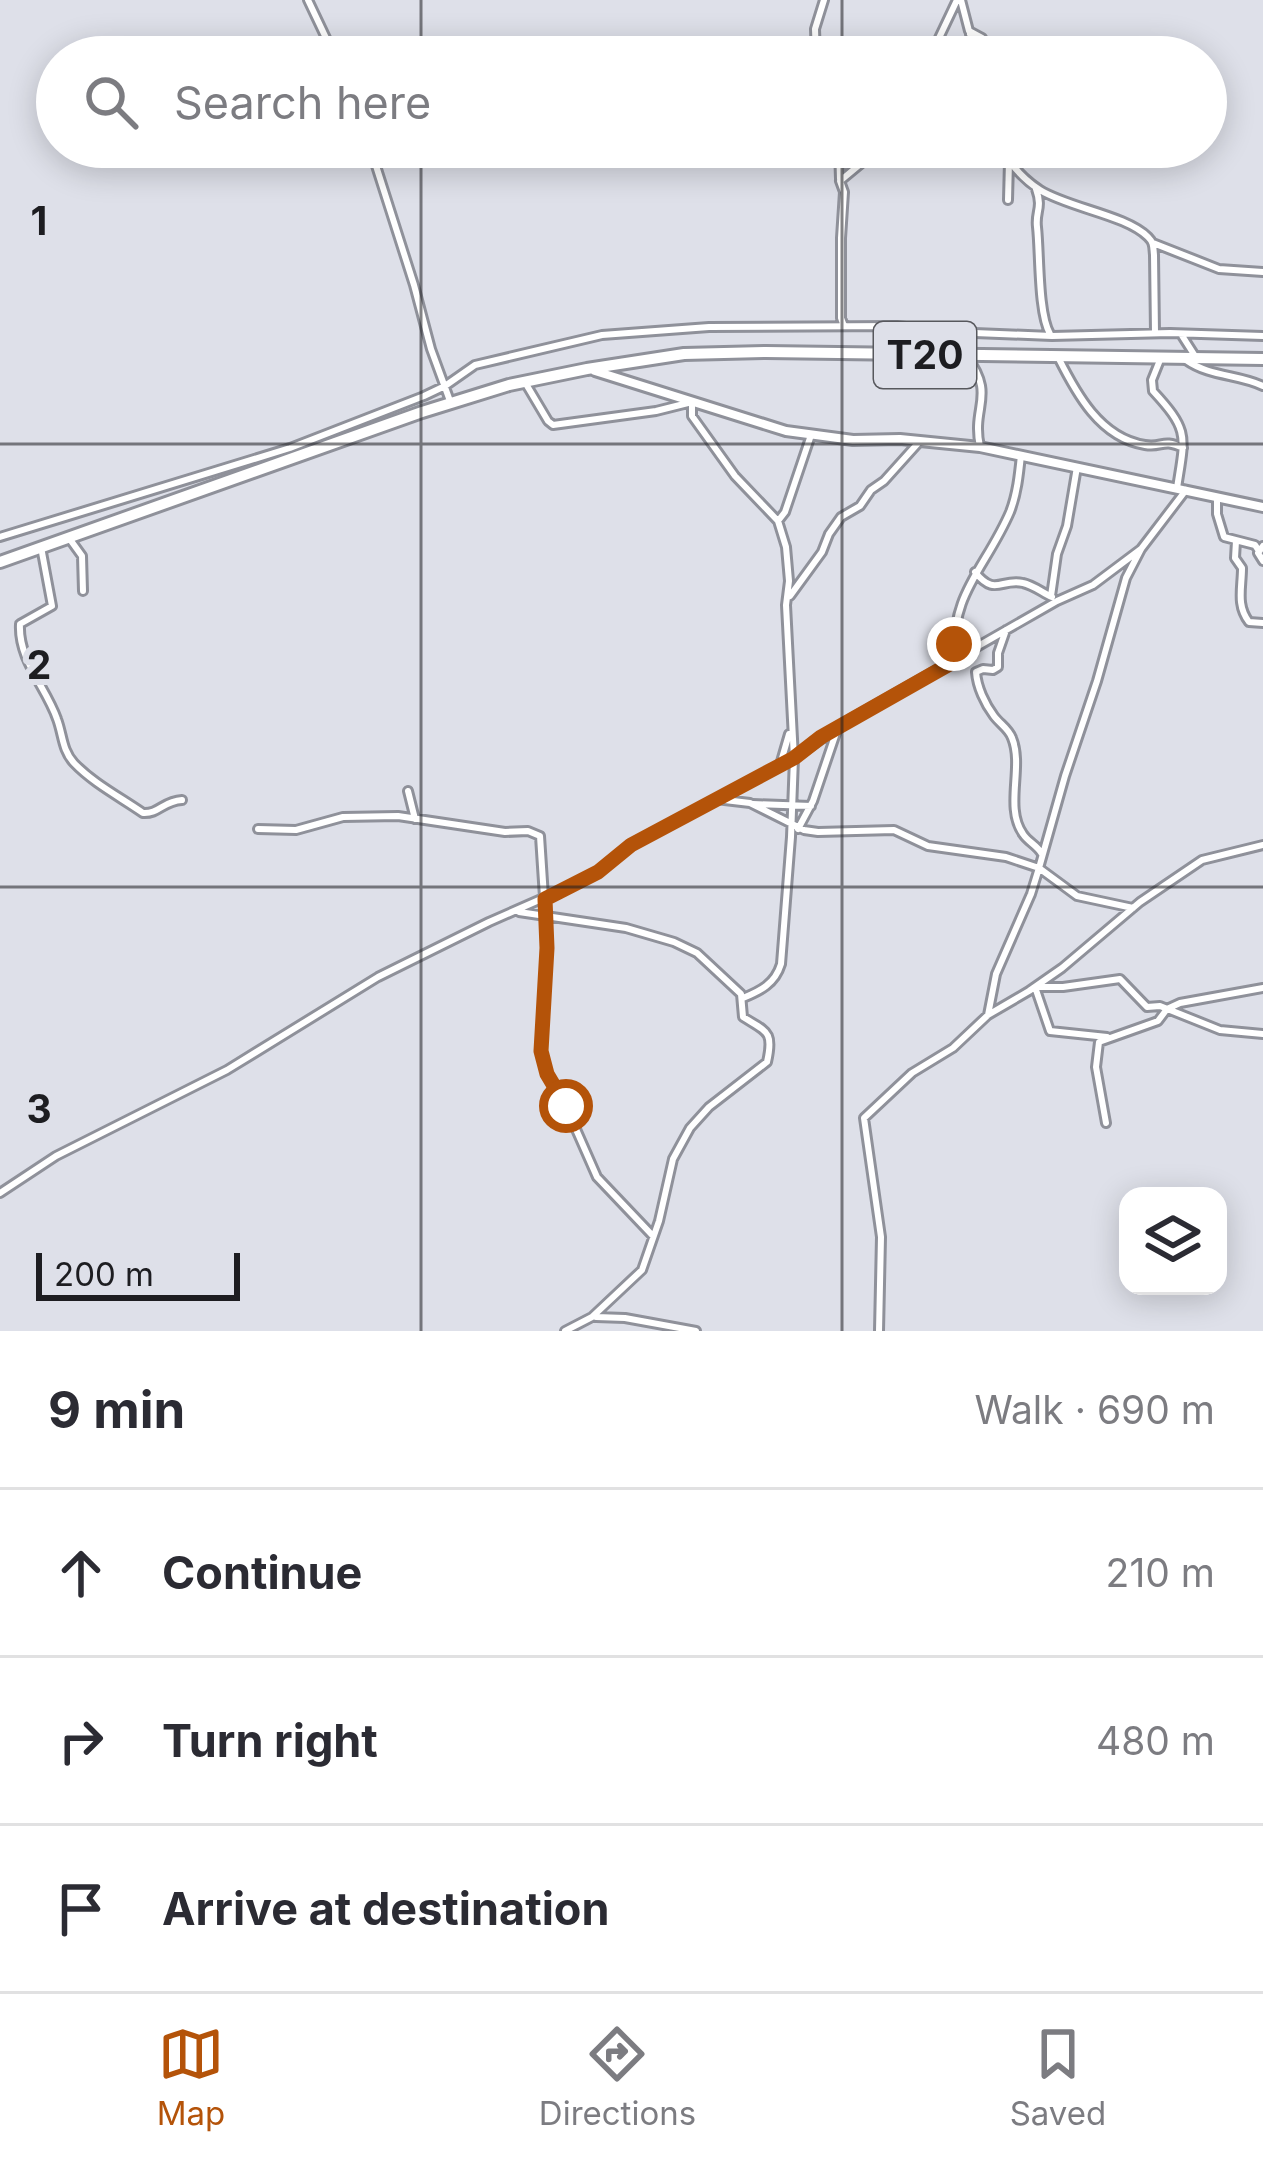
<!DOCTYPE html>
<html lang="en">
<head>
<meta charset="utf-8">
<style>
  :root { --surface:#fff; --page:#f7f7f7; --text:#2b2b33; --muted:#7c7c81; --line:#e1e1e2; --accent:#b45309 }
  body { margin:0; font-family:Inter,sans-serif; background:var(--page); color:var(--text) }
  .controls { position:absolute; right:36px; bottom:36px; display:grid; overflow:hidden; border-radius:24px; box-shadow:0 6px 30px #0003 }
  .controls button { width:108px; height:108px; display:grid; place-items:center; padding:0; border:0; border-bottom:3px solid var(--line); background:var(--surface); color:var(--text); font:60px sans-serif }
  .scale { position:absolute; left:36px; bottom:30px; width:204px; box-sizing:border-box; padding-left:12px; border:6px solid #1d1d21; border-top:0; font-size:33px; line-height:42px; white-space:nowrap; color:#1d1d21; -webkit-text-stroke:9px #dee0e9; paint-order:stroke }
  .stop { position:absolute; width:36px; height:36px; margin:-27px; border:9px solid #b45309; border-radius:50%; background:#fff }
  .stop.end { background:#b45309; border-color:#fff; box-shadow:0 3px 12px #0008 }
  .list { margin:0; padding:0; list-style:none }
  h2 { display:flex; justify-content:space-between; align-items:center; height:156px; margin:0; padding:0 48px; font-size:51px }
  h2 small { font-size:39px; font-weight:400; color:var(--muted) }
  .list li { display:grid; grid-template-columns:78px 1fr auto; gap:36px; align-items:center; box-sizing:border-box; height:168px; padding:0 48px; border-top:3px solid var(--line) }
  .list b { display:block; font-size:45px; white-space:nowrap }
  .list em { font-size:39px; font-style:normal; color:var(--muted) }
  .icon { flex:none; width:66px; height:66px; fill:none; stroke:currentColor; stroke-width:2; stroke-linecap:round; stroke-linejoin:round }
  .map { position:relative; flex:none; width:1263px; height:1331px; overflow:hidden }
  .search { position:absolute; background:var(--surface); box-shadow:0 6px 30px #0003; left:36px; right:36px; top:36px; height:132px; display:flex; align-items:center; gap:30px; box-sizing:border-box; padding:0 42px; border-radius:66px; color:var(--muted); font-size:45px }
  .sheet { height:660px; background:var(--surface) }
  nav { display:flex; justify-content:space-around; align-items:center; box-sizing:border-box; height:168px; border-top:3px solid var(--line); background:var(--surface); font-size:33px; color:var(--muted) }
  nav a { display:grid; justify-items:center; gap:6px }
  nav .on { color:var(--accent) }
  .map>svg:first-child { display:block }
</style>
</head>
<body>
<div class="map">
<svg width="1263" height="1331" viewBox="0 0 1263 1331">
  <rect width="100%" height="100%" fill="#dee0e9"/>
  <g fill="none" stroke-linecap="round" stroke-linejoin="round">
    <!-- minor casing -->
    <g stroke="#8f919a" stroke-width="12">
      <path id="minor" d="M308 0 335 57
        M961 0 969 31 982 38 992 57
        M970 34 980 57
        M816 57 815 29 824 0
        M930 57 957 0
        M370 147 414 285 431 349 450 401
        M839 147 840 179
        M974 147 1009 161 1008 200
        M1001 147C1010 164 1023 179 1040 190 1069 208 1126 215 1148 237 1154 243 1153 246 1154 255L1155 333
        M1036 189C1043 209 1035 211 1037 227 1040 254 1038 313 1050 334
        M1153 243 1219 269 1263 272
        M844 326 841 318V238L844 192 840 181 881 147
        M925 331 1052 336 1170 333 1263 336
        M1181 334 1195 356
        M966 355C997 397 971 405 980 447
        M1058 357C1076 393 1100 438 1145 445 1163 448 1162 438 1183 448
        M1160 360 1152 380 1153 391C1190 431 1185 436 1177 488
        M1186 360C1210 377 1238 374 1263 386
        M526 384 548 421 553 425 656 411 692 402V416L735 476 778 521 786 547 789 581 786 605 794 758 791 837 781 964C775 984 760 991 743 998
        M1217 498V514L1224 537 1255 545 1259 551
        M778 521 785 512 811 435
        M0 537 290 448 424 396 445 386 475 365 602 335 709 327 897 326C918 328 936 333 948 351
        M69 538 82 556 83 591
        M1236 541 1235 558 1242 568C1242 588 1236 605 1249 622L1263 623
        M1263 546 1258 553 1263 561
        M41 547 52 606 20 624C18 660 46 687 57 719 63 735 62 750 74 763 93 783 120 797 143 813 159 814 163 801 182 800
        M975 572C995 597 1001 578 1023 583 1033 585 1043 593 1052 597
        M790 596 822 552 829 534 841 517 860 506 871 490 884 481 920 441
        M1051 596 1057 554 1067 526 1077 467
        M1006 630 998 653V667L993 670 983 669 976 672C977 687 985 704 994 716 1000 724 1009 729 1012 738 1024 767 1004 807 1023 834 1028 842 1037 845 1042 854
        M955 661C949 594 986 568 1010 512 1017 494 1019 475 1021 455
        M780 765 789 734
        M408 791 415 819
        M716 799 750 803 804 830 818 832 894 830 928 846 1006 857 1039 868 1077 896 1133 908
        M753 804 811 806
        M258 829 296 830 343 817 398 816 505 832 528 831 540 836 547 943 541 1051 547 1074 564 1102 597 1177 653 1236
        M798 829 813 801 837 730
        M519 912 626 928 674 942 697 953 741 994 743 1017C767 1032 774 1031 767 1062L709 1107 690 1128 673 1159 659 1221 642 1270 592 1317 565 1331
        M988 1015 996 974 1031 894 1039 868 1065 776 1097 681 1126 578 1141 549 1186 490
        M1107 1037 1050 1031 1035 987H1063L1120 979 1147 1007 1160 1006 1220 1030 1263 1034
        M1106 1123 1096 1067 1099 1042 1158 1021 1167 1009 1180 1003 1263 988
        M0 1193 56 1156 227 1070 378 977 489 922 580 882 607 865 631 845 794 758 849 720 1057 601 1093 585 1141 549
        M596 1317 625 1318 696 1331
        M879 1331 881 1237 864 1118 912 1073 953 1048 988 1015 1029 991 1062 968 1140 902 1202 860 1263 845"/>
    </g>
    <!-- tertiary casing -->
    <g stroke="#8f919a" stroke-width="14">
      <path id="tertiary" d="M595 371 786 431 853 440 900 439 980 447 1263 507"/>
    </g>
    <!-- primary casing -->
    <g stroke="#8f919a" stroke-width="16">
      <path id="primary" d="M0 562 422 412 509 385 587 369 684 354 766 352 1263 359"/>
    </g>
    <!-- minor -->
    <use href="#minor" stroke="#fff" stroke-width="6"/>
    <!-- tertiary -->
    <use href="#tertiary" stroke="#fff" stroke-width="8"/>
    <!-- primary -->
    <use href="#primary" stroke="#fff" stroke-width="10"/>
  </g>
  <g fill="none" stroke-linecap="round" stroke-linejoin="round">
    <!-- route -->
    <path stroke="#b45309" stroke-width="15" d="M566 1106 547 1074 541 1051 547 948 545 899 598 872 631 845 794 758 821 737 955 661 954 644"/>
  </g>
  <!-- grid -->
  <path fill="none" stroke="#1d1d21" stroke-width="3" stroke-opacity="0.55" d="M421 0V57M842 0V57M421 147V1331M842 147V1331M0 444H1263M0 887H1263"/>
  <g text-anchor="middle" stroke-width="12" stroke-linejoin="round" paint-order="stroke">
    <!-- shield labels -->
    <rect fill="#dee0e9" stroke="#57585d" stroke-width="3" x="874" y="322" width="102" height="66" rx="9"/>
    <g font-size="39" font-weight="bold" fill="#1d1d21">
      <text x="925" y="369">T20</text>
    </g>
  </g>
  <g font-size="39" text-anchor="middle" font-weight="bold" fill="#1d1d21" stroke="#dee0e9" stroke-width="12" stroke-linejoin="round" paint-order="stroke">
    <text x="39" y="235">1</text>
    <text x="39" y="679">2</text>
    <text x="39" y="1123">3</text>
  </g>
</svg>
<div class="controls">
<button><svg class="icon" aria-label="layers" viewBox="0 0 24 24"><path d="M12 4l9 5-9 5-9-5zM3 14l9 5 9-5"/></svg></button>
</div>
<div class="scale">200 m</div>
<div class="stop" style="left:566px;top:1106px"></div>
<div class="stop end" style="left:954px;top:644px"></div>
<div class="search"><svg class="icon" aria-label="search" viewBox="0 0 24 24"><circle cx="10" cy="10" r="6"/><path d="M15 15l6 6"/></svg>Search here</div>
</div>
<section class="sheet">
<h2>9 min<small>Walk · 690 m</small></h2>
<ul class="list">
<li><svg class="icon" aria-label="ahead" viewBox="0 0 24 24"><path d="M12 20V5M6 11l6-6 6 6"/></svg><div><b>Continue</b></div><em>210 m</em></li>
<li><svg class="icon" aria-label="right" viewBox="0 0 24 24"><path d="M7 20v-9h11M14 6l5 5-5 5"/></svg><div><b>Turn right</b></div><em>480 m</em></li>
<li><svg class="icon" aria-label="arrive" viewBox="0 0 24 24"><path d="M6 21V4h12l-3 4 3 4H6"/></svg><div><b>Arrive at destination</b></div></li>
</ul>
</section>
<nav>
<a class="on"><svg class="icon" aria-label="map" viewBox="0 0 24 24"><path d="M3 6l6-2 6 2 6-2v14l-6 2-6-2-6 2zM9 4v14M15 6v14"/></svg>Map</a>
<a><svg class="icon" aria-label="directions" viewBox="0 0 24 24"><path d="M12 3l9 9-9 9-9-9zM9 14v-3h6M13 9l2 2-2 2"/></svg>Directions</a>
<a><svg class="icon" aria-label="saved" viewBox="0 0 24 24"><path d="M7 4h10v16l-5-4-5 4z"/></svg>Saved</a>
</nav>
</body>
</html>
